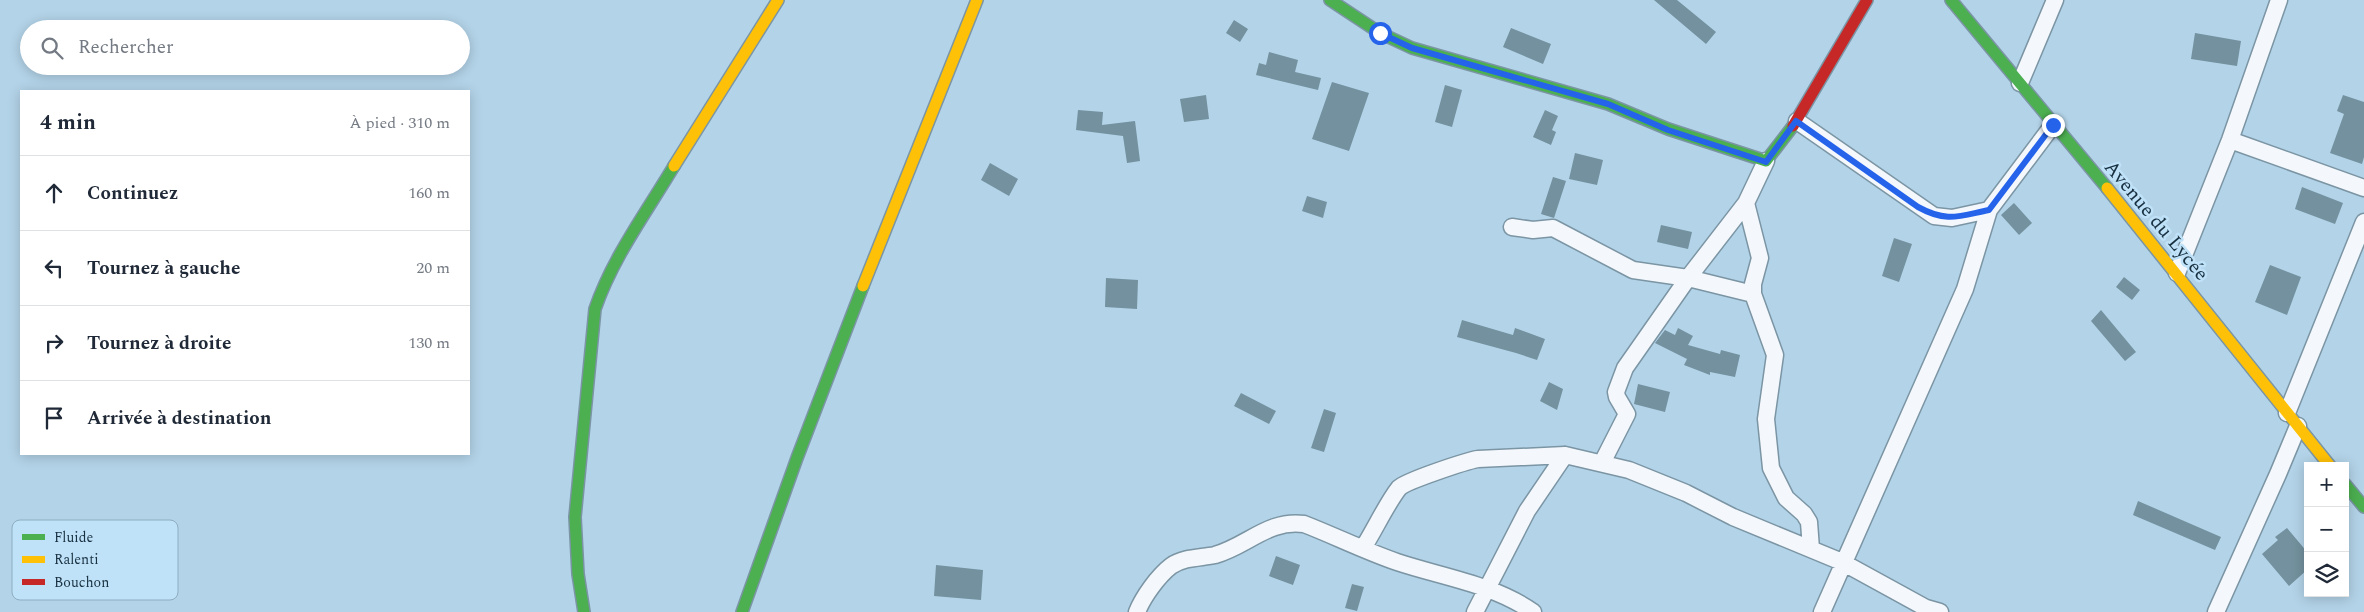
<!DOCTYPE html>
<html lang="fr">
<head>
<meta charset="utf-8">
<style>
  :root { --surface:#fff; --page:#f2f2f3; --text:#1f2937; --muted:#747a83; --line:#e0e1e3 }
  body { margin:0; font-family:Spectral,serif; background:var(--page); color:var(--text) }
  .controls { position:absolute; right:15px; bottom:15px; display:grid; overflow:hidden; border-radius:0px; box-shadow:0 2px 12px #0003 }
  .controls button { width:45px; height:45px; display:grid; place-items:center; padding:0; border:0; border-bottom:1px solid var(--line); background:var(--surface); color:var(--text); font:25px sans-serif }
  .stop { position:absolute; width:15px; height:15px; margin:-11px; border:4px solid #2563eb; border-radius:50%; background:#fff }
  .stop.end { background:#2563eb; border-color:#fff; box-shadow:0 1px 5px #0008 }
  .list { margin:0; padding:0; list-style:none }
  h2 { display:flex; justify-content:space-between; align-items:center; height:65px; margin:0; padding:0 20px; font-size:21px }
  h2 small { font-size:16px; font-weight:400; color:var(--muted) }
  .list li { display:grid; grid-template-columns:32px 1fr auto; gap:15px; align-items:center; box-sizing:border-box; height:75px; padding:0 20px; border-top:1px solid var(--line) }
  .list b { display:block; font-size:19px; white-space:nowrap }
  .list em { font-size:16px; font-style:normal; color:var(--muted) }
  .icon { flex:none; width:28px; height:28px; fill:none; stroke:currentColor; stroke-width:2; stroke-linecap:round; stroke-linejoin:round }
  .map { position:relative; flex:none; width:2364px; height:612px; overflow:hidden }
  .search { position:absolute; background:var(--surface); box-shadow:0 2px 12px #0003; left:20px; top:20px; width:450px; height:55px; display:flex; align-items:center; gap:12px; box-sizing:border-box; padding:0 18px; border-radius:28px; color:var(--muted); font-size:19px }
  .panel { position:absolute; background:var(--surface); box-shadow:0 2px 12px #0003; left:20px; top:90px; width:450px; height:365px; border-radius:0px }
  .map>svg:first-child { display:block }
</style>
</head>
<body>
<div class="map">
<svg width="2364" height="612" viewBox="0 0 2364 612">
  <rect width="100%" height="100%" fill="#b3d3e8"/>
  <!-- building -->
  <path fill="#73919e" d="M1654 0H1677L1716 32 1706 44Z
    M1234 20 1248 29 1240 42 1226 33Z
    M1511 28 1551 44 1543 64 1503 47Z
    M2195 33 2241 41 2237 66 2191 59Z
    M1269 52 1298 60 1295 72 1321 78 1318 90 1256 75 1259 63 1266 65Z
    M1332 82 1369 93 1349 151 1312 139Z
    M1445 85 1462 90 1452 127 1435 122Z
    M1206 95 1209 119 1184 122 1180 99Z
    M2343 95 2364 102V157L2362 164 2330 153 2344 114 2337 111Z
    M1078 110 1103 112 1102 125 1135 121 1140 161 1127 163 1123 136 1076 130Z
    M1545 110 1558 116 1552 130 1556 132 1551 145 1533 137Z
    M1575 153 1603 160 1597 185 1569 179Z
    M990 163 1018 179 1009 196 981 180Z
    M1553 177 1566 181 1554 218 1541 214Z
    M2302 187 2343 203 2335 224 2295 209Z
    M1307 196 1327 202 1323 218 1302 211Z
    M2014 203 2032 223 2019 235 2001 215Z
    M1661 225 1692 232 1688 249 1657 242Z
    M1894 238 1912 244 1899 282 1882 276Z
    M2270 265 2301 277 2287 315 2255 302Z
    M2124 277 2140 290 2132 300 2116 287Z
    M1106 278 1138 280 1137 309 1105 307Z
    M2101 310 2136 352 2125 361 2091 321Z
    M1462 320 1513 335 1515 328 1545 339 1537 360 1516 353 1457 337Z
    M1678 328 1693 336 1688 345 1720 354 1721 350 1740 355 1735 377 1710 372V375L1684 365 1687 359 1655 343 1665 330 1675 335Z
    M1549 382 1563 389 1557 410 1540 401Z
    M1638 384 1670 392 1665 412 1634 404Z
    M1241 393 1276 411 1269 424 1234 406Z
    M1324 409 1336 413 1324 452 1311 448Z
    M2138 501 2221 537 2215 550 2133 515Z
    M2287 528 2308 553V569L2289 586 2262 554 2278 540 2275 537Z
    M1276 556 1300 565 1293 585 1269 576Z
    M936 565 983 570 981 600 934 596Z
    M1352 584 1364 587 1357 611 1345 608Z"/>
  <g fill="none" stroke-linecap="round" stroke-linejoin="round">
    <!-- street casing -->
    <g stroke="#7b95a4" stroke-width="19">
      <path id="street" d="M2020 83 2055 0
        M1797 121 1934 216 1952 218 1989 210
        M2230 140 2364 188
        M1746 203 1760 258 1753 284V294L1775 355 1766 419 1771 468 1786 498 1804 514 1809 522 1811 549
        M1512 227 1533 230 1553 228 1633 270 1688 278 1753 294
        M2177 273 2230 140 2279 0
        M2287 413 2364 222
        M1602 463 1627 414 1617 397 1616 392 1625 368 1688 278 1746 203 1766 161
        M1363 548C1374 531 1387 503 1399 488 1406 481 1466 461 1478 459L1565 455 1629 470 1686 493 1733 517 1842 562 1926 608 1940 612
        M1137 612C1143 597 1158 576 1171 566 1184 557 1201 558 1215 555 1247 546 1269 519 1304 524 1335 536 1365 551 1397 562 1442 577 1493 584 1533 612
        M1475 612 1527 511 1565 455
        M1822 612 1965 289 1989 210 2053 125
        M2216 612 2278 474 2298 426"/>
    </g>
    <!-- fast casing -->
    <g stroke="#7b95a4" stroke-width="14">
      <path id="fast" d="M1330 0 1380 33 1412 48 1608 104 1668 129 1766 161 1793 126
        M1951 0 2107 188
        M2345 484 2364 507
        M584 612 578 574 575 517 595 309C613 257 646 213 674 166
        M742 612 797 458 863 286"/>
    </g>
    <!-- slow casing -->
    <g stroke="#7b95a4" stroke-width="14">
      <path id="slow" d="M674 166 778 0
        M2107 188 2330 466
        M863 286 977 0"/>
    </g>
    <!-- jam casing -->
    <g stroke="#7b95a4" stroke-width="14">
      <path id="jam" d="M1793 126 1867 0"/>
    </g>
    <!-- street -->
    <use href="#street" stroke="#f4f8fc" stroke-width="16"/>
    <!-- fast -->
    <use href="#fast" stroke="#4caf50" stroke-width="11"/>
    <!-- slow -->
    <use href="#slow" stroke="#ffc107" stroke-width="11"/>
    <!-- jam -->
    <use href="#jam" stroke="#c62828" stroke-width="11"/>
  </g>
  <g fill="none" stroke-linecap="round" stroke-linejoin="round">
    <!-- route -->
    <path stroke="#2563eb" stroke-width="6" d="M1380 33 1412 48 1608 104 1668 130 1766 162 1796 121 1918 207C1947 223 1959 216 1989 210L2053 125"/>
  </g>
  <g text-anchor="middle" stroke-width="5" stroke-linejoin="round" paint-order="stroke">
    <!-- street labels -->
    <g font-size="20" fill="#18303f" stroke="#bfe2f9">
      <text transform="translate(2157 220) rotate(50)" y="7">Avenue du Lycée</text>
    </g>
  </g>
  <!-- legend -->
  <rect x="12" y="520" width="166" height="80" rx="8" fill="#bfe2f9" stroke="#8dadc1" stroke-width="1"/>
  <rect x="22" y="534" width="23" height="6" fill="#4caf50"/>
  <rect x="22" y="556" width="23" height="7" fill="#ffc107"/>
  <rect x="22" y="579" width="23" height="6" fill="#c62828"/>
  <g font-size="14" fill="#18303f">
    <text x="54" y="542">Fluide</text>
    <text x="54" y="564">Ralenti</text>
    <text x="54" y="587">Bouchon</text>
  </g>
</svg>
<div class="controls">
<button>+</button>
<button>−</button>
<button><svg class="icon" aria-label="layers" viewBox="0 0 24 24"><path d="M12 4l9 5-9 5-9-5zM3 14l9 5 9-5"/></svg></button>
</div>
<div class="stop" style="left:1380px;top:33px"></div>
<div class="stop end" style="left:2053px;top:125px"></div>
<div class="search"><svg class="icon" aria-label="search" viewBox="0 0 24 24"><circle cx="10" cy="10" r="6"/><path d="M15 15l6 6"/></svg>Rechercher</div>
<section class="panel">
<h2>4 min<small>À pied · 310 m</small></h2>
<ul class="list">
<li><svg class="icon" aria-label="ahead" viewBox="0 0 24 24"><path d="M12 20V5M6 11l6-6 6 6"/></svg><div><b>Continuez</b></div><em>160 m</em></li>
<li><svg class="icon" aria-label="left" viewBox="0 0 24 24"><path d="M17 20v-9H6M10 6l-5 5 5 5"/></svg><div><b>Tournez à gauche</b></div><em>20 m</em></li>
<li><svg class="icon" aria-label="right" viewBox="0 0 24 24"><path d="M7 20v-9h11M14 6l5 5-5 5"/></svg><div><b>Tournez à droite</b></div><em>130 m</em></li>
<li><svg class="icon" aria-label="arrive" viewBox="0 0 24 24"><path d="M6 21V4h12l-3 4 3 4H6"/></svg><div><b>Arrivée à destination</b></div></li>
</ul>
</section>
</div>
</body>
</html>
